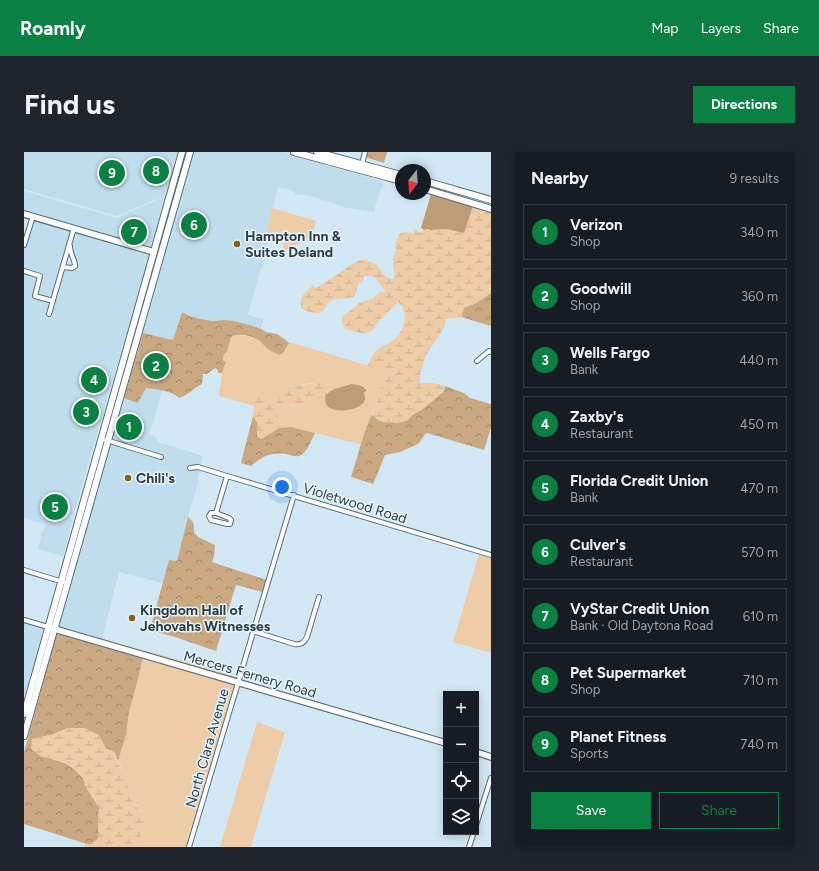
<!DOCTYPE html>
<html lang="en">
<head>
<meta charset="utf-8">
<style>
  :root { --surface:#171b24; --page:#20242c; --text:#f1f3f6; --muted:#9ea1a6; --line:#363941; --accent:#0b8043 }
  body { margin:0; font-family:Figtree,sans-serif; background:var(--page); color:var(--text) }
  .controls { position:absolute; right:12px; bottom:12px; display:grid; overflow:hidden; border-radius:0px; box-shadow:0 2px 10px #0003 }
  .controls button { width:36px; height:36px; display:grid; place-items:center; padding:0; border:0; border-bottom:1px solid var(--line); background:var(--surface); color:var(--text); font:20px sans-serif }
  .compass { position:absolute; left:371px; top:12px; width:36px; height:36px; border-radius:50%; background:var(--surface); box-shadow:0 2px 10px #0003; rotate:197deg }
  .you { position:absolute; left:258px; top:335px; width:14px; height:14px; margin:-10px; border:3px solid #fff; border-radius:50%; background:#1a73e8; box-shadow:0 0 0 6px #1a73e833 }
  .badge { display:grid; place-items:center; width:26px; height:26px; border-radius:50%; background:var(--accent); color:#fff; font-size:13px; font-weight:700 }
  .pin { position:absolute; translate:-50% -50%; border:2px solid #fff; box-shadow:0 1px 4px #0006 }
  .list { margin:0; padding:0; list-style:none }
  h2 { display:flex; justify-content:space-between; align-items:center; height:52px; margin:0; padding:0 16px; font-size:17px }
  h2 small { font-size:13px; font-weight:400; color:var(--muted) }
  .list li { display:grid; grid-template-columns:26px 1fr auto; gap:12px; align-items:center; box-sizing:border-box; height:56px; margin:0 8px 8px; padding:0 8px; border:1px solid var(--line); border-radius:0px }
  .list b { display:block; font-size:15px; white-space:nowrap }
  .list p { margin:0; font-size:13px; white-space:nowrap; color:var(--muted) }
  .list em { font-size:13px; font-style:normal; color:var(--muted) }
  .actions { display:flex; gap:8px; padding:12px 16px }
  .actions a { flex:1; padding:9px 0; border:1px solid var(--accent); border-radius:0px; text-align:center; font-size:14px; color:var(--accent) }
  .actions .main { background:var(--accent); color:#fff }
  .icon { flex:none; width:22px; height:22px; fill:none; stroke:currentColor; stroke-width:2; stroke-linecap:round; stroke-linejoin:round }
  .map { position:relative; flex:none; width:467px; height:695px; overflow:hidden; border-radius:0px }
  header { display:flex; align-items:center; gap:24px; box-sizing:border-box; height:56px; padding:0 20px; background:var(--accent); color:#fff }
  header strong { font-size:19px }
  nav { display:flex; gap:22px; margin-inline-start:auto; font-size:14px }
  .intro { display:flex; align-items:center; justify-content:space-between; box-sizing:border-box; height:96px; padding:0 24px }
  h1 { margin:0; font-size:28px }
  .button { padding:10px 18px; border-radius:0px; background:var(--accent); color:#fff; font-size:14px; font-weight:700 }
  main { display:flex; gap:24px; padding:0 24px }
  aside { flex:1; background:var(--surface); border-radius:0px; box-shadow:0 2px 10px #0003 }
  .map>svg:first-child { display:block }
</style>
</head>
<body>
<header>
<strong>Roamly</strong>
<nav><a>Map</a><a>Layers</a><a>Share</a></nav>
</header>
<div class="intro"><h1>Find us</h1><a class="button">Directions</a></div>
<main>
<div class="map">
<svg width="467" height="695" viewBox="0 0 467 695">
  <defs>
    <pattern id="forest-crowns" width="20" height="18" patternUnits="userSpaceOnUse"><rect width="20" height="18" fill="#caa882"/><path d="M2 6a3 3 0 1 1 6 0M12 15a3 3 0 1 1 6 0" fill="none" stroke="#a58a6c"/></pattern>
    <pattern id="wetland-marsh" width="20" height="14" patternUnits="userSpaceOnUse"><rect width="20" height="14" fill="#edcca7"/><path d="M1 5h8M5 5V1M11 12h8M15 12V8" fill="none" stroke="#ccb091"/></pattern>
  </defs>
  <rect width="100%" height="100%" fill="#d2e9f5"/>
  <!-- built -->
  <path fill="#bfddec" d="M0 0H155L142 43 93 64 0 37Z
    M169 0H259L359 30 350 59 351 60 323 56 287 44 272 42 267 38 254 35 243 77 263 84 261 88 246 84 224 163 239 167 237 177 229 174 210 169H189L176 167 157 160 149 189 119 181Z
    M0 39 93 66 143 43 128 97 0 60Z
    M10 67 48 78 28 147 13 143 18 125 0 117V99Z
    M51 79 127 101 89 227 50 362 39 404 14 397 21 372 0 366V121L14 125 10 144 11 146 27 151 23 163 26 164 40 117 48 118 52 114V109L48 101 47 92Z
    M122 236 138 237 135 251 125 282 131 284 134 290 179 304 177 314H174L164 315V318L174 317 176 318 172 338 166 357 153 409 145 408 139 431 95 420 78 487 34 476 87 292 138 307 139 304 88 288 100 246 110 250 117 246Z
    M0 470 20 476 1 543 0 542Z"/>
  <!-- grass -->
  <path fill="#edcca7" fill-rule="evenodd" d="M248 56 292 69 288 84 257 102 262 84 243 78Z
    M212 183 231 185 237 190 241 195 255 203 265 191V190L296 199 362 219 353 251 348 260 341 279 338 293 267 275 256 276C255 264 247 255 242 244L234 241 230 254 195 244 198 221 202 210 199 208 200 202 203 200 207 185ZM290 231 302 234 304 241 306 239 334 233 340 235V241L342 244C336 262 318 256 303 254L301 249 292 246 284 248 283 250 270 254 264 252 257 254 252 251 255 249 263 235 273 234 279 232Z
    M455 402 467 405V501L429 490Z
    M120 498 214 525 213 528 120 501Z
    M119 505 212 532 164 695H114L121 669 118 659 108 648V647L103 628 94 609 97 599 102 583 105 560 114 527Z
    M233 570 261 580 227 695H196Z"/>
  <!-- forest -->
  <path fill="url(#forest-crowns)" d="M342 0H363L360 11 341 5Z
    M467 141V174L437 165 439 156 452 151Z
    M158 160 166 164 176 167 189 169 202 168 210 169 229 174 237 177 242 180 253 182 262 188 265 191 259 201 255 203C251 201 247 199 244 197 241 195 239 192 237 190 230 184 215 180 207 185L203 200 200 202 199 208 202 210 198 221H194V218L191 216 183 222H179L178 232C169 236 165 243 155 246 149 239 131 237 122 236L114 251 110 250 100 246 119 181 149 188Z
    M421 234 440 241 446 246 467 252V276L460 298 403 281 401 282 396 290 394 292 376 300 361 303 353 323 349 332 327 325 341 279 348 262 349 264 372 271 378 269H382L385 267 388 263 397 258 419 240Z
    M229 264 234 271 233 284 237 287 255 276 267 275 291 281C288 287 283 300 277 303 272 306 267 303 262 302 245 300 240 304 227 314L217 311Z
    M164 365 169 370 170 374V380L174 385 191 393 190 405 188 410 243 428 239 440 212 433 192 499 151 485 126 478 145 408 153 409Z
    M33 480 119 505 114 527 105 560 102 583 97 599 94 609 91 601 87 598 82 597 75 583 44 576 30 582 8 587V597L17 604 41 611 50 617 59 626 62 635 74 654H75L74 687 66 693 0 672V600Z"/>
  <!-- wetland -->
  <path fill="url(#wetland-marsh)" d="M449 54 467 60V141L452 151 440 156 437 165 422 167 420 176 402 203 396 224V231H409L421 234C416 245 406 251 397 258 394 260 391 260 388 262 386 264 386 268 382 269 371 272 354 273 348 262L353 251 362 219 344 214C346 207 348 203 353 198 359 193 366 192 372 186 381 177 385 159 374 150L353 171 350 177 346 180 340 182 322 177 319 173 318 168 319 164 330 156 335 151 340 149 349 147 355 140H362L351 125 344 124H341L338 130 335 131 330 145C322 147 313 145 305 150 303 152 301 155 300 158 294 164 283 160 277 156 275 144 281 141 289 133L291 136 296 134 327 113 336 108H342L352 112 362 125 369 127 371 123 369 115V106L372 98 371 92 375 82 380 80 389 81 390 78H393L395 81 402 77 407 78 422 77 440 81Z
    M296 229C306 232 304 241 301 249L292 246 284 248 283 250 282 253C271 258 272 251 263 252 259 253 256 254 253 255L252 254V251C256 247 257 244 258 238 266 233 277 233 287 232 290 232 292 230 296 229Z
    M239 239 255 267 256 276 237 287 233 284C234 274 235 272 229 264L230 254 234 241Z
    M44 576H61L75 583 82 597 87 598 91 601 94 611 103 628 108 648 122 665 114 695H60L61 692 66 693 74 687 75 654H74L62 635 59 626 50 617 41 611 17 604 7 597 8 587 30 582Z"/>
  <!-- water -->
  <path fill="#bd9c76" d="M407 42 449 54 440 81 422 77 407 78 403 77 400 78 397 76Z
    M328 232 334 233 340 235V237L343 238 340 241C347 255 322 260 312 258 308 257 305 256 303 254 302 252 301 250 301 248 300 237 320 235 328 232Z"/>
  <g fill="none" stroke-linecap="round" stroke-linejoin="round">
    <!-- street casing -->
    <g stroke="#596d78" stroke-width="6">
      <path id="street" d="M338 12 341 0
        M0 93 9 64
        M39 115 48 116 51 114C51 108 46 102 46 94
        M0 119 16 124 11 144 29 149
        M25 162 50 76
        M453 209 465 199 467 200
        M82 288 137 305
        M166 316 174 315 203 324 467 403
        M192 361 205 366 207 368 206 372H203L187 368 185 364 187 361H192L203 324
        M0 418 39 430
        M0 468 24 475
        M229 479 270 492C277 493 280 491 283 485L295 445
        M452 673 467 626
        M165 695 270 343
        M445 695 450 680"/>
    </g>
    <!-- secondary casing -->
    <g stroke="#596d78" stroke-width="8">
      <path id="secondary" d="M0 62 130 100
        M27 476 422 591
        M452 600 467 605"/>
    </g>
    <!-- primary casing -->
    <g stroke="#596d78" stroke-width="8">
      <path id="primary" d="M270 0 377 29
        M293 0 377 23
        M401 29 467 48
        M401 37 467 57
        M0 562 158 0
        M0 584 166 0"/>
    </g>
    <!-- street -->
    <use href="#street" stroke="#fff" stroke-width="4"/>
    <!-- secondary -->
    <use href="#secondary" stroke="#fff" stroke-width="5.5"/>
    <!-- primary -->
    <use href="#primary" stroke="#fff" stroke-width="6"/>
  </g>
  <!-- markers -->
  <g fill="#905c0d" stroke="#e3f5ff" stroke-width="1.5">
    <circle cx="213" cy="92" r="4"/>
    <circle cx="104" cy="326" r="4"/>
    <circle cx="108" cy="466" r="4"/>
  </g>
  <g text-anchor="middle" stroke-width="3" stroke-linejoin="round" paint-order="stroke">
    <!-- poi labels -->
    <g font-size="14" font-weight="bold" fill="#323b40" stroke="#e3f5ff" text-anchor="start">
      <text x="221" y="89">Hampton Inn &amp;<tspan x="221" dy="16">Suites Deland</tspan></text>
      <text x="112" y="331">Chili's</text>
      <text x="116" y="463">Kingdom Hall of<tspan x="116" dy="16">Jehovahs Witnesses</tspan></text>
    </g>
    <!-- street labels -->
    <g font-size="14" fill="#323b40" stroke="#e3f5ff">
      <text transform="translate(331 351) rotate(17)" y="5">Violetwood Road</text>
      <text transform="translate(226 522) rotate(16)" y="5">Mercers Fernery Road</text>
      <text transform="translate(183 596) rotate(-74)" y="5">North Clara Avenue</text>
    </g>
  </g>
</svg>
<div class="controls">
<button>+</button>
<button>−</button>
<button><svg class="icon" aria-label="locate" viewBox="0 0 24 24"><circle cx="12" cy="12" r="6"/><path d="M12 2v4M12 18v4M2 12h4M18 12h4"/></svg></button>
<button><svg class="icon" aria-label="layers" viewBox="0 0 24 24"><path d="M12 4l9 5-9 5-9-5zM3 14l9 5 9-5"/></svg></button>
</div>
<svg class="compass" viewBox="-18 -18 36 36"><path d="M0-13l5 13h-10z" fill="#e53935"/><path d="M0 13l5-13h-10z" fill="#9ea1a6"/></svg>
<div class="you"></div>
<div class="pin badge" style="left:105px;top:275px">1</div>
<div class="pin badge" style="left:132px;top:214px">2</div>
<div class="pin badge" style="left:62px;top:260px">3</div>
<div class="pin badge" style="left:70px;top:228px">4</div>
<div class="pin badge" style="left:31px;top:355px">5</div>
<div class="pin badge" style="left:170px;top:73px">6</div>
<div class="pin badge" style="left:110px;top:80px">7</div>
<div class="pin badge" style="left:132px;top:19px">8</div>
<div class="pin badge" style="left:88px;top:21px">9</div>
</div>
<aside>
<h2>Nearby<small>9 results</small></h2>
<ul class="list">
<li><span class="badge">1</span><div><b>Verizon</b><p>Shop</p></div><em>340 m</em></li>
<li><span class="badge">2</span><div><b>Goodwill</b><p>Shop</p></div><em>360 m</em></li>
<li><span class="badge">3</span><div><b>Wells Fargo</b><p>Bank</p></div><em>440 m</em></li>
<li><span class="badge">4</span><div><b>Zaxby's</b><p>Restaurant</p></div><em>450 m</em></li>
<li><span class="badge">5</span><div><b>Florida Credit Union</b><p>Bank</p></div><em>470 m</em></li>
<li><span class="badge">6</span><div><b>Culver's</b><p>Restaurant</p></div><em>570 m</em></li>
<li><span class="badge">7</span><div><b>VyStar Credit Union</b><p>Bank · Old Daytona Road</p></div><em>610 m</em></li>
<li><span class="badge">8</span><div><b>Pet Supermarket</b><p>Shop</p></div><em>710 m</em></li>
<li><span class="badge">9</span><div><b>Planet Fitness</b><p>Sports</p></div><em>740 m</em></li>
</ul>
<div class="actions"><a class="main">Save</a><a>Share</a></div>
</aside>
</main>
</body>
</html>
